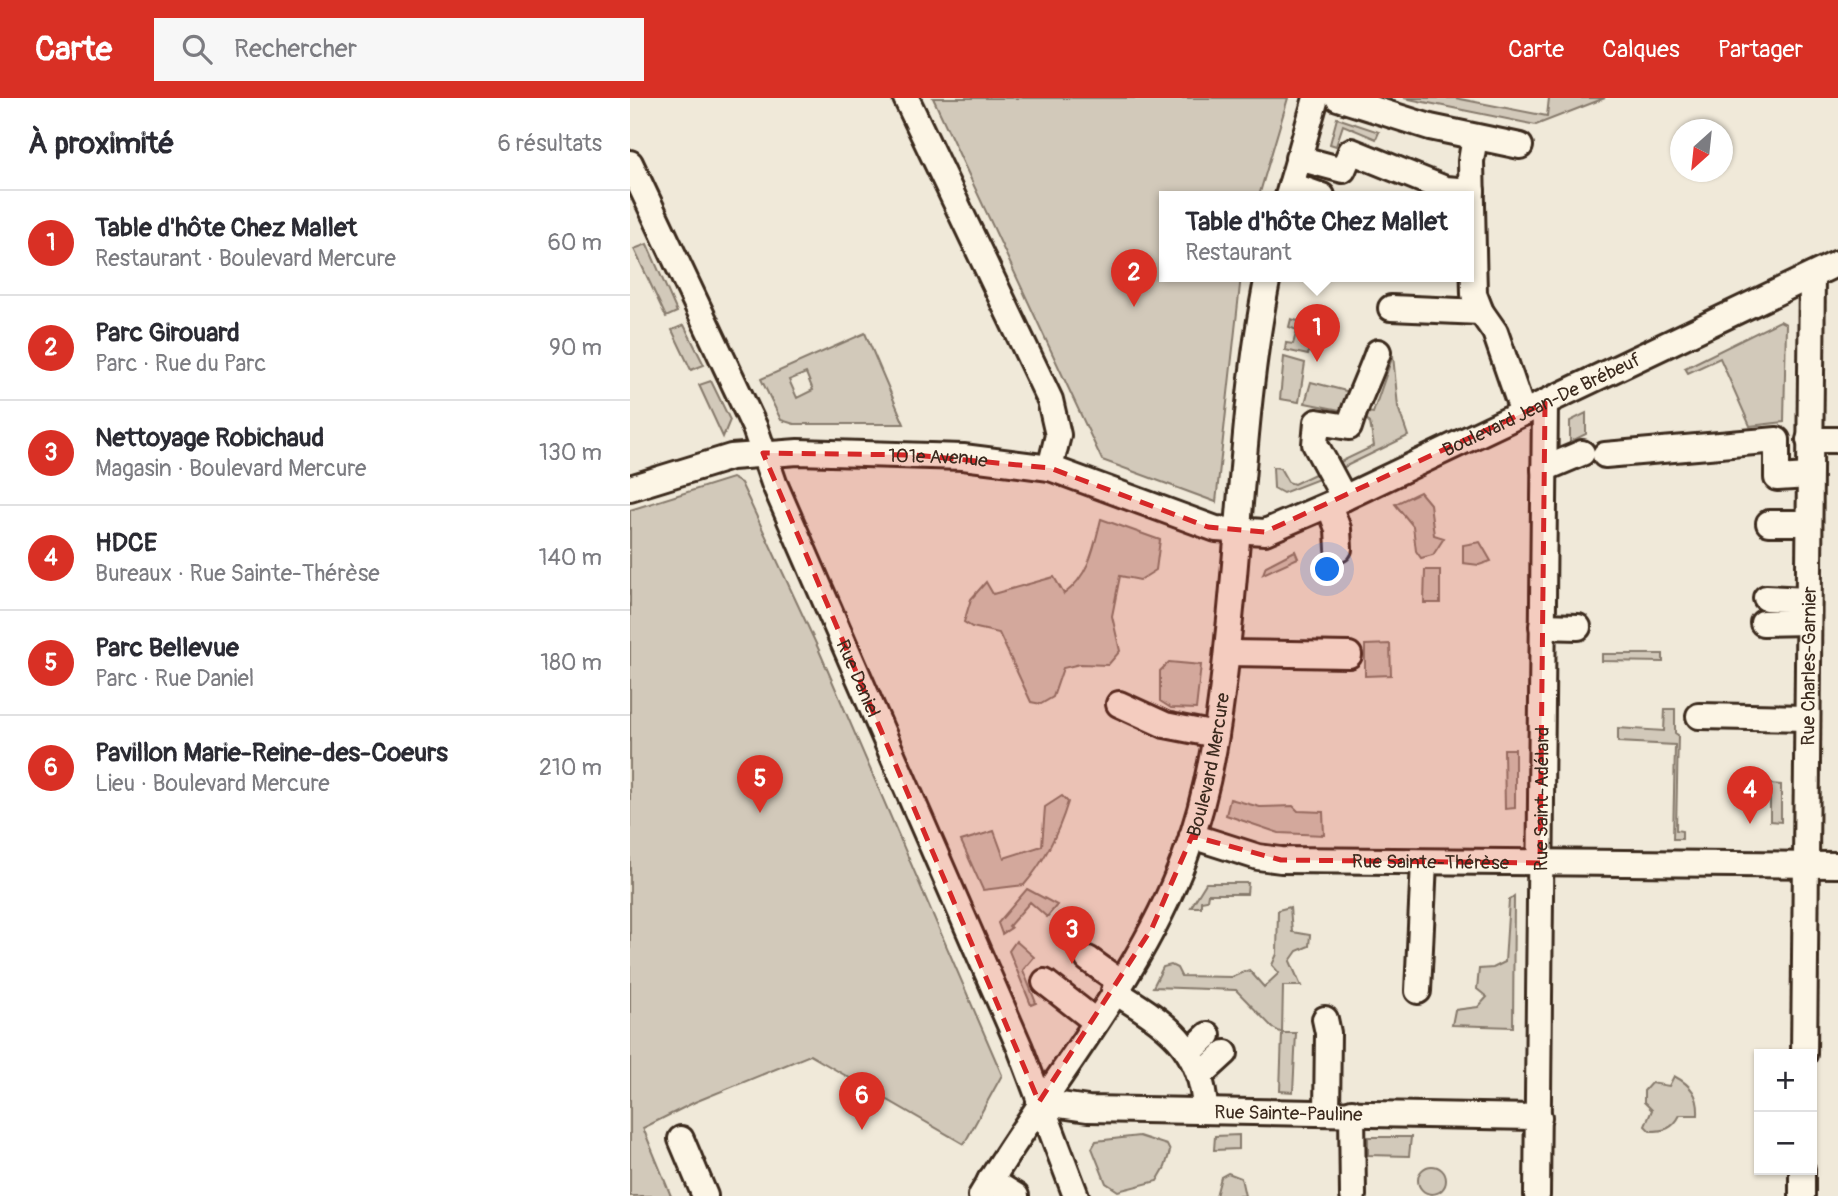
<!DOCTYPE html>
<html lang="fr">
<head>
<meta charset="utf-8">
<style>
  :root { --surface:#fff; --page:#f7f7f7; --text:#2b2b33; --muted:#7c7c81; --line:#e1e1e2; --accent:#d93025 }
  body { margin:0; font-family:Pangolin,sans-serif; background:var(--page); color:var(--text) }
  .controls { position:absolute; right:21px; bottom:21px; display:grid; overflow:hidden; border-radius:0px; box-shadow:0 2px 5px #0004 }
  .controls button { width:63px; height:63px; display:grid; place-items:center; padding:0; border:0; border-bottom:2px solid var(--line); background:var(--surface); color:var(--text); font:35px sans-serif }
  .compass { position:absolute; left:1040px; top:21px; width:63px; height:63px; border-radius:50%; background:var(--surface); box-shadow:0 2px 5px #0004; rotate:207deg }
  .you { position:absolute; left:698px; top:472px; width:24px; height:24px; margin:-18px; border:5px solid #fff; border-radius:50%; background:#1a73e8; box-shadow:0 0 0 10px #1a73e833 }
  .badge { display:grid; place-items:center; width:46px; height:46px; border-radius:50%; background:var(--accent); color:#fff; font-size:23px; font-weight:700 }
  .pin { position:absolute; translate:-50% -58px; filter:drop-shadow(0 2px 4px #0008) }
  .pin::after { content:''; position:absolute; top:37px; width:24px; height:21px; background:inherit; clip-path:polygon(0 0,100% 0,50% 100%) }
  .popup { position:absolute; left:529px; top:93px; width:315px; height:91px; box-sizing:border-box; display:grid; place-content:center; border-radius:0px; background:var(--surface); filter:drop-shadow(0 2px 5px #0005); font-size:23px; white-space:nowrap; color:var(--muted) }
  .popup b { font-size:26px; color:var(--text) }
  .popup::after { content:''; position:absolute; left:50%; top:100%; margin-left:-14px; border:14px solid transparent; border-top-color:var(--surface) }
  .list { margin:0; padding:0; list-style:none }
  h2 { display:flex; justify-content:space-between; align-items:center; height:91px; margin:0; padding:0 28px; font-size:30px }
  h2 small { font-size:23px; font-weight:400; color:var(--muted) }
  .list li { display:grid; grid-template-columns:46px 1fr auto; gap:21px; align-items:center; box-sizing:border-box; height:105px; padding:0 28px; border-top:2px solid var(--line) }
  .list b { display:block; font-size:26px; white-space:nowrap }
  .list p { margin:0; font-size:23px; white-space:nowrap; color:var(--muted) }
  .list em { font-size:23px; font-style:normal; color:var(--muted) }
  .icon { flex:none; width:38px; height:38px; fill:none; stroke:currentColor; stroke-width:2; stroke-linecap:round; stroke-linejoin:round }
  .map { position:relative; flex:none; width:1208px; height:1098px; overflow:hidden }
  header { display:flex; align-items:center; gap:42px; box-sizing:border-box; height:98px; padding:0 35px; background:var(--accent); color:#fff }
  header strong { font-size:33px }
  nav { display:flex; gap:38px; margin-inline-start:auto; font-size:24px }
  .search { width:490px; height:63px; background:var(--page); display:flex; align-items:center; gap:18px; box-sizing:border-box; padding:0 24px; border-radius:0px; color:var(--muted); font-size:26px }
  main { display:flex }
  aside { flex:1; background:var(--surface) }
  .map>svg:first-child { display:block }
</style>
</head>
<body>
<header>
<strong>Carte</strong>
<div class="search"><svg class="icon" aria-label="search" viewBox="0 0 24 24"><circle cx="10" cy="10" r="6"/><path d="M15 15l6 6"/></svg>Rechercher</div>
<nav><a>Carte</a><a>Calques</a><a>Partager</a></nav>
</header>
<main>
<aside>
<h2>À proximité<small>6 résultats</small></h2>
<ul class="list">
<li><span class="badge">1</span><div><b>Table d'hôte Chez Mallet</b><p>Restaurant · Boulevard Mercure</p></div><em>60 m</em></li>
<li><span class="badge">2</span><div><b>Parc Girouard</b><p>Parc · Rue du Parc</p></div><em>90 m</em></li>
<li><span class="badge">3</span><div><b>Nettoyage Robichaud</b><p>Magasin · Boulevard Mercure</p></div><em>130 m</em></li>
<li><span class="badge">4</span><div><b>HDCE</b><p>Bureaux · Rue Sainte-Thérèse</p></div><em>140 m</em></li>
<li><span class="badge">5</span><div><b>Parc Bellevue</b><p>Parc · Rue Daniel</p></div><em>180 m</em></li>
<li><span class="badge">6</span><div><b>Pavillon Marie-Reine-des-Coeurs</b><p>Lieu · Boulevard Mercure</p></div><em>210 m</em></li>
</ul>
</aside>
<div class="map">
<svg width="1208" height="1098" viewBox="0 0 1208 1098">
  <rect width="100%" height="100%" fill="#f0e9d9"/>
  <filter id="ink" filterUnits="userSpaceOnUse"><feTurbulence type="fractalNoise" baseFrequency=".0143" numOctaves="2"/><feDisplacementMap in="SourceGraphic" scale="14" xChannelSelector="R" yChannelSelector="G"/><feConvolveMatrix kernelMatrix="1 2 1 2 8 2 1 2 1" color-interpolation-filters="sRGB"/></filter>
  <g filter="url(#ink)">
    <!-- green -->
    <path fill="#d2c9ba" stroke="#867a6c" stroke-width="2" fill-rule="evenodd" d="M303 0H658L629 98H535V178H611L586 404 472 362Z
      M774 0H825L917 18 919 0H975L906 27Z
      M707 20 749 34 746 41 713 27 706 48 700 46Z
      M17 146 47 214 36 219 4 151Z
      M661 221 685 228 678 257 655 252 656 245 663 246 667 232 659 229Z
      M1150 223 1156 226 1154 324 1120 328 1090 260 1058 275 1055 270Z
      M54 227 74 267 61 272 42 232Z
      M235 235 274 326H164L151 322 131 281ZM176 275 183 292 167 300 159 282Z
      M763 257 768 309 778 338 708 372 706 366 744 348 740 325 730 313 743 315Z
      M654 259 675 265 669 304 650 301Z
      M81 283 100 322 93 339 69 287Z
      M681 284 720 294 715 313 675 305Z
      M956 315V336L940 344V323Z
      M643 369 650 370 658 384 664 386 687 375 689 381 653 395 644 390Z
      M102 380 111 385 188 550 372 977 334 1046 180 957 65 1004 13 1030 41 1098H0V412Z
      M790 394 800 406 804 437 814 440 803 457 791 460 786 453 783 428 765 406Z
      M471 421 530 442 526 472 510 482 490 478 482 518 490 553 478 567 450 566 433 570 423 599 411 606 401 604 369 535 342 529 334 524 341 501 356 484 363 496 424 479 434 496C459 478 464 450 471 421Z
      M850 444 861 463 849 467 833 465V447Z
      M665 453 668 460 633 476 636 468Z
      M795 472H810V505H794Z
      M760 546 761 577 735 578V547Z
      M972 556H1033V564L972 563Z
      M539 564 571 567 566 611 541 610 530 603V573Z
      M1035 611H1045V635L1048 637 1046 732 1052 733V741H1043L1045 647 988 644V630L1034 633Z
      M874 651H885V710L875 711Z
      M1140 686 1151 687V724L1140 723Z
      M432 698 438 704C429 733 414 764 394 787L353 792 331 743 364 733 374 760 412 748 415 709Z
      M600 701 630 709 663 708 668 713 693 714 694 737 649 735 596 717Z
      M576 785H618L617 796H578L577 802 571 803V809H561Z
      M397 791 427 807 417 819 400 804 379 828 381 830 372 836 368 825Z
      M884 798 883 929 822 927 825 912 848 909 857 899 847 891 849 871 863 870 875 864 879 802Z
      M660 809 662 834 680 837 679 848 667 853 660 863 671 888H653L652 935H666L663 994 650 993 652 935 643 930 606 892 523 889 533 869 541 867 547 870 551 878 602 879 619 872 634 889 649 875 642 867 647 856 648 812Z
      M386 843 404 859 393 872 406 905 401 907 379 853Z
      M1044 978C1061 987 1069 997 1068 1017H1050C1043 1031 1034 1033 1020 1033L1015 1028 1022 1012 1014 1004V993L1021 985 1039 988Z
      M609 1037V1051L584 1052 585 1038Z
      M509 1038 537 1047 540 1053 535 1069 527 1083 488 1093 476 1085 462 1050 466 1043Z
      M738 1039H781L779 1058 738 1057Z
      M788 1082a14 14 0 1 1 28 0a14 14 0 1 1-28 0Z
      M598 1075 611 1080 615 1098H586L591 1079Z"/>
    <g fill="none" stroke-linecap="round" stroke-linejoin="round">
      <!-- minor casing -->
      <g stroke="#3b2a1e" stroke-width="30">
        <g id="minor">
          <path d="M276 0 420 302 428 337 420 370"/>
          <path d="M708 0 800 29 890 48"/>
          <path d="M845 39 841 63 844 196 851 214 865 234 893 315"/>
          <path d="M668 60 713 72 721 53 815 91 842 93"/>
          <path id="s1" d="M0 65 125 330 144 385 390 950 446 1098"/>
          <path d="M661 87 692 98"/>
          <path d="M658 98 686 0"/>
          <path d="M761 210 851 214"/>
          <path d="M1179 342H1208"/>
          <path d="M975 357 1147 342V380L1179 378"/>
          <path d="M914 371 952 355"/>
          <path id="s2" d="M0 390 101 359 168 354 333 359 420 370 586 431 635 434 714 400 1208 165"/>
          <path d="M714 400 685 346 687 324 719 329C727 302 739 280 748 254"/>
          <path d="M699 407 708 431 709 451"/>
          <path d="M1139 425H1179"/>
          <path d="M1136 500 1178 502"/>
          <path d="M1133 525 1178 524"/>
          <path d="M912 528 948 529"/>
          <path d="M597 555 719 557"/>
          <path d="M489 606 535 627 586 637"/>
          <path d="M1069 618 1177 620"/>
          <path id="s3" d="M562 738 628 759 651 762 1208 767"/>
          <path d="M458 861 490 884"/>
          <path d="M415 884 465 923"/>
          <path d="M484 893C535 925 572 947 575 1012"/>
          <path d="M788 893 794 764"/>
          <path d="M695 921 698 935 697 1014"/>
          <path d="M559 955 578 937"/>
          <path id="s4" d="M1174 956 1182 178"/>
          <path d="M571 977 595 955"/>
          <path id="s5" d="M409 1004 458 1011 909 1019"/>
          <path d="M722 1014 723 1098"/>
          <path d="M51 1041 75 1098"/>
          <path d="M360 1082 386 1098"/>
          <path id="s6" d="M351 1098C418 986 509 882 555 759 581 689 591 614 598 541 611 421 614 297 638 178"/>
          <path id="s7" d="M907 1098 915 305"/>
          <path d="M1172 1098V1072"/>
        </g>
      </g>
      <!-- minor -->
      <use href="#minor" stroke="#fcf5e5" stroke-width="24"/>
    </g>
  </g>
  <!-- marked area -->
  <path fill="#d62828" fill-opacity="0.2" stroke="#d62828" stroke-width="5" stroke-dasharray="14 9" stroke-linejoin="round" d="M915 305 910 765 651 762 562 738 522 830 409 1004 133 355 284 357 420 370 578 429 635 434Z"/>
  <g text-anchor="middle" stroke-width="5" stroke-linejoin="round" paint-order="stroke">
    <!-- street labels -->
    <g font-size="19" fill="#3b2a1e" stroke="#fcf5e5">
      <text dy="7" stroke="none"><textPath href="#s2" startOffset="956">Boulevard Jean-De Brébeuf</textPath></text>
      <text dy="7" stroke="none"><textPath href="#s2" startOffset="313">101e Avenue</textPath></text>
      <text dy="7" stroke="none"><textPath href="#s4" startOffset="388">Rue Charles-Garnier</textPath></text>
      <text dy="7" stroke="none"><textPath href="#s1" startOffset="564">Rue Daniel</textPath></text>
      <text dy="7" stroke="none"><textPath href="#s6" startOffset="492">Boulevard Mercure</textPath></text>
      <text dy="7" stroke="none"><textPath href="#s7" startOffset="397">Rue Saint-Adélard</textPath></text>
      <text dy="7" stroke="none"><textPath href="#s3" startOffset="242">Rue Sainte-Thérèse</textPath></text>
      <text dy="7" stroke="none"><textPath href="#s5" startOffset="250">Rue Sainte-Pauline</textPath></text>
    </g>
  </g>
</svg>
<div class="controls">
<button>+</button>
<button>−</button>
</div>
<svg class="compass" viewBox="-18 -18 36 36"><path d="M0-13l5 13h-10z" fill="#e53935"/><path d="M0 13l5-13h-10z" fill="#7c7c81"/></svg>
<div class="you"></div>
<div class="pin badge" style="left:687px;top:264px">1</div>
<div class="popup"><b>Table d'hôte Chez Mallet</b>Restaurant</div>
<div class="pin badge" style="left:504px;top:209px">2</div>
<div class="pin badge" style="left:442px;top:866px">3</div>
<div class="pin badge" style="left:1120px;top:726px">4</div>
<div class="pin badge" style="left:130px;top:715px">5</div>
<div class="pin badge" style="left:232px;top:1032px">6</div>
</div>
</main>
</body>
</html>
